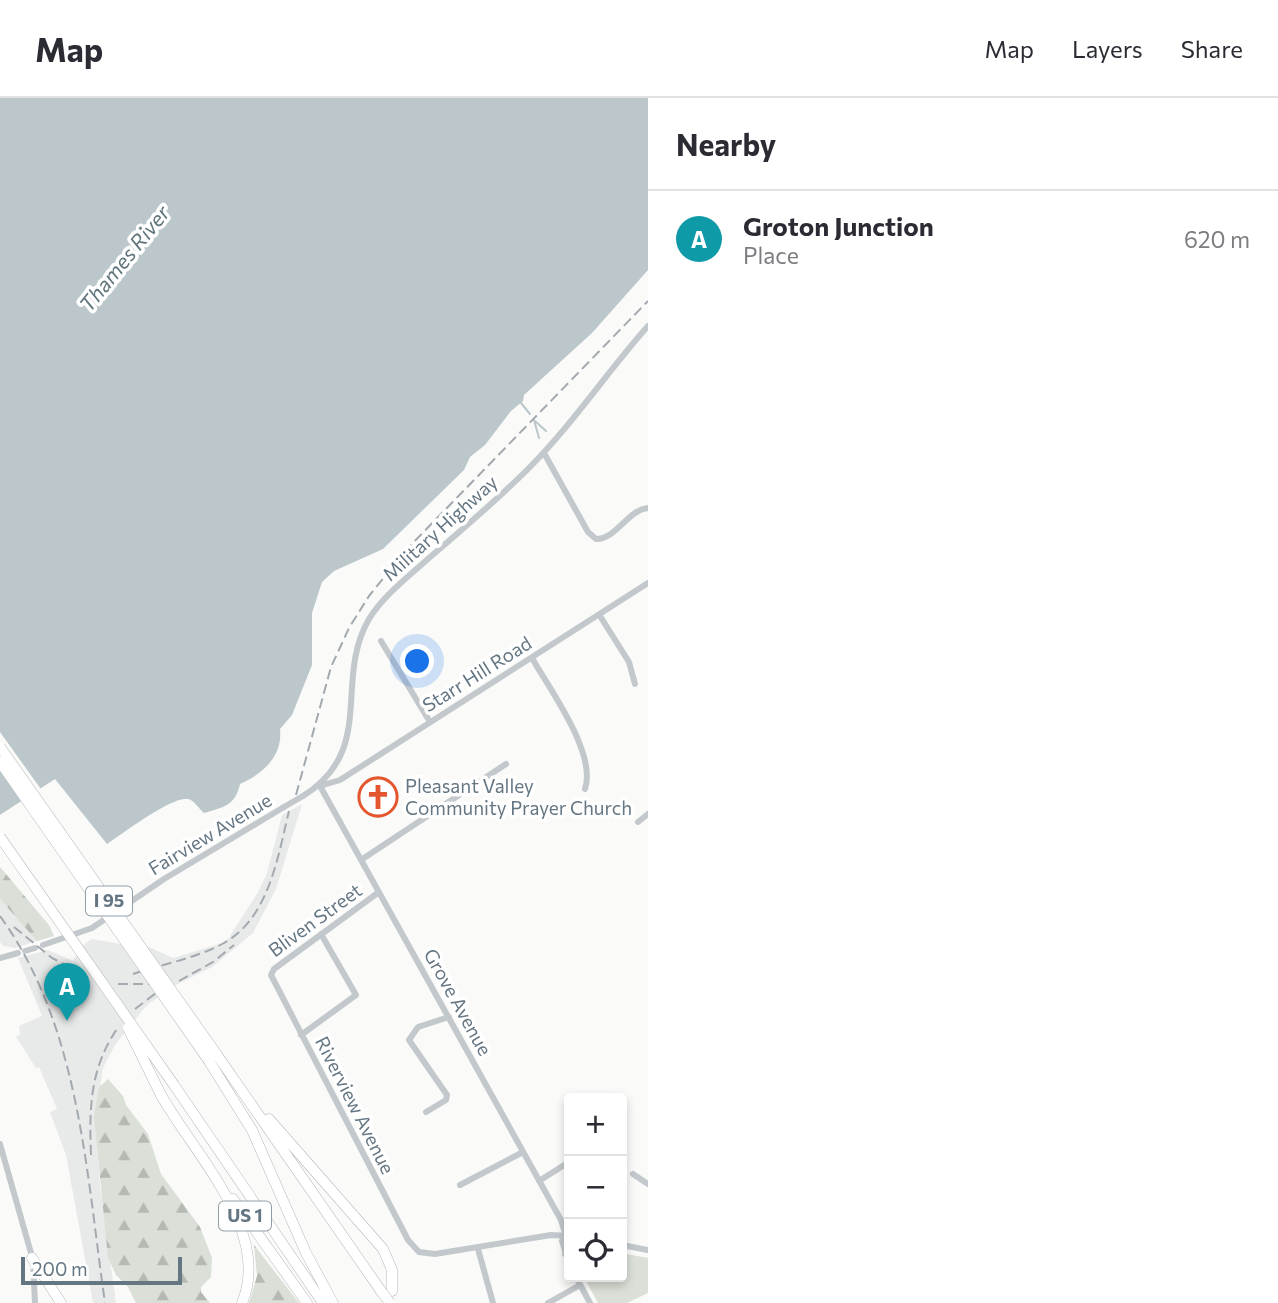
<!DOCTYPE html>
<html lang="en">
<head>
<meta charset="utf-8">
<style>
  :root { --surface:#fff; --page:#f7f7f7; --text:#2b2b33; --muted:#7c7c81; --line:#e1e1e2; --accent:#e4572e }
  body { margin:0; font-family:Commissioner,sans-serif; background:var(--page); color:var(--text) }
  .controls { position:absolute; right:21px; bottom:21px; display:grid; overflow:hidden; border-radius:7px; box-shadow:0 4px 10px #0003 }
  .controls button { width:63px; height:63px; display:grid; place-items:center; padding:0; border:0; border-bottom:2px solid var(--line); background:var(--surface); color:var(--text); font:35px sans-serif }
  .scale { position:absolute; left:21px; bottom:18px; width:161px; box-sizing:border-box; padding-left:7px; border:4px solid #657683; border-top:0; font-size:19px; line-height:24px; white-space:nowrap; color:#657683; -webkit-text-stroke:5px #fff; paint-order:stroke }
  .you { position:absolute; left:418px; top:564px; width:24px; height:24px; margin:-18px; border:5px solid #fff; border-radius:50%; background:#1a73e8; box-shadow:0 0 0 10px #1a73e833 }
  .badge { display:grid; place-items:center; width:46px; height:46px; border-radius:50%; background:var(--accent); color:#fff; font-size:23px; font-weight:700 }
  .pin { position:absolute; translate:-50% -58px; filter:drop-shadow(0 2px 4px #0008) }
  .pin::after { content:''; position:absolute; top:37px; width:24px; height:21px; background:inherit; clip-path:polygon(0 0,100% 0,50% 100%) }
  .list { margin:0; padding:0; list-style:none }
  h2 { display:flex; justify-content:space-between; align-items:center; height:91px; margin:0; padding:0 28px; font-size:30px }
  h2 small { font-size:23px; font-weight:400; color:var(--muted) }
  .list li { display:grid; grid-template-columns:46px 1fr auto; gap:21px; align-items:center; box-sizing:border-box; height:98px; padding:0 28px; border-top:2px solid var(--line) }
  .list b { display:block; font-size:26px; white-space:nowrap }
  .list p { margin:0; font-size:23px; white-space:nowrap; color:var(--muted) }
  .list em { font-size:23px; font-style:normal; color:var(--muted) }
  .icon { flex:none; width:38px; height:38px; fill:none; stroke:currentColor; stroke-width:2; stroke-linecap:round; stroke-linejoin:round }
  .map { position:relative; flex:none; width:648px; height:1205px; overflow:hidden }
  header { display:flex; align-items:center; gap:42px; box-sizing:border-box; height:98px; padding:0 35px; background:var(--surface); border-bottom:2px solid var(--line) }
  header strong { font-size:33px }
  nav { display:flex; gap:38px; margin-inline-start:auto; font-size:24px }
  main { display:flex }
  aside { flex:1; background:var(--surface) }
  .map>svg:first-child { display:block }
</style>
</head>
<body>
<header>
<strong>Map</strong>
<nav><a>Map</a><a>Layers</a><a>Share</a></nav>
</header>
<main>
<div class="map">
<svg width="648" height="1205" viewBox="0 0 648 1205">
  <defs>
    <pattern id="forest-firs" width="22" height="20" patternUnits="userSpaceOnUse" patternTransform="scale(1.75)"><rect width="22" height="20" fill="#dadfd7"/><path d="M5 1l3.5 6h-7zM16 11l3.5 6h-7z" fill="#b4b9b4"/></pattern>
  </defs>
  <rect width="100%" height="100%" fill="#fafaf8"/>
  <!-- built -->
  <path fill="#e8e9e9" d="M302 706 276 791 253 835 212 869 172 889 146 908 115 947 103 970 95 1019 100 1088 116 1205H93L66 1057 50 1014 57 1011 39 969 36 970 16 939 20 936 19 928 42 918 18 860 48 852 73 863 80 849 92 841 121 846 138 844 173 860 219 846 228 841 258 794 267 775 282 717Z
    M0 801 36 840 37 843 15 850 3 848 0 844Z"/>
  <!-- grass -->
  <path fill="#dadfd7" d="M626 1156 648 1160V1195L627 1205H598L584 1179H622V1159Z"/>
  <!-- forest -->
  <path fill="url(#forest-firs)" d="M0 769 49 827 54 838 37 843 0 801Z
    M108 981 123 998 126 1007 148 1036 161 1076 200 1129 212 1160 211 1179 201 1189V1194L210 1205H136L128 1189 116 1177 108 1160 94 1019 99 989Z
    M254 1147 299 1205H249L257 1178Z"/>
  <!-- water -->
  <path fill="#bbc7cb" d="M0 0H648V172L592 235 524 297 523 303 511 313 485 347 470 359 464 372 383 451 334 473 322 484 312 515V567L292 617 280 631C283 658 263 676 240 686 235 708 224 709 204 715 199 711 194 702 188 701 172 698 121 737 107 746L55 681 0 717Z"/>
  <!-- pier -->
  <path fill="#fafaf8" d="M0 634 43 694 24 707 0 672Z"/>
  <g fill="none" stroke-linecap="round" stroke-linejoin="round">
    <!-- stream -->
    <path stroke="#bbc7cb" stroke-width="2" d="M521 305 530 316
      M534 322 539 340
      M535 323 546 333"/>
    <!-- highway casing -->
    <g stroke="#b4b9bd" stroke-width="11">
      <path id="highway" d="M217 957 381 1193
        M209 963 252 1032 306 1155 333 1205
        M174 987 323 1205
        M161 997C194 1056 272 1133 242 1205
        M269 1021 383 1151 392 1172V1193
        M233 1101 307 1205
        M32 1160 61 1205"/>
    </g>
    <!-- minor -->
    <path stroke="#c3c8cc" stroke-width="6" d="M544 355 588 434 596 441C617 441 627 412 648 410
      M600 518 629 564 635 586
      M381 543 430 624
      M532 560C550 592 597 655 585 691
      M320 688 561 1122 568 1144 565 1156
      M320 688 340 682 648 485
      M303 698C377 652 333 583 369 521 384 497 409 478 429 460 463 431 497 402 528 371 572 327 607 274 648 228
      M638 724 648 716
      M361 762 506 666
      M379 794 274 871 271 877 408 1142 419 1154 435 1156 551 1137 569 1138
      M43 847 92 830 164 781 284 709
      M25 853 35 850
      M0 860 18 855
      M301 937 356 897 321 836
      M426 1014 446 1002 447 997 409 942 418 929 449 919
      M0 1046 33 1162 35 1205
      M633 1076 648 1086
      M539 1083 569 1064
      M460 1087 523 1054
      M564 1137 562 1143 569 1166
      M622 1147 648 1152
      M478 1151 493 1205
      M576 1179 590 1205
      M548 1205 580 1187"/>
    <!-- highway -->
    <use href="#highway" stroke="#fff" stroke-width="10"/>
    <!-- rail -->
    <path stroke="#a2aab0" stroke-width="2" stroke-dasharray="10 5" stroke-linecap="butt" d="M296 697 331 569 349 530 369 498 408 450 648 203
      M0 818C80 929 86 1074 105 1205
      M14 829 52 860 85 877
      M133 876C163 866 197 860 224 845 269 820 278 758 289 713
      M179 883 213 864 234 847
      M118 886H150
      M135 911 156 895
      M91 1057C89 1009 90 969 119 928"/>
    <!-- highway-bridge casing -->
    <g stroke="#b4b9bd" stroke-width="11" stroke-linecap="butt">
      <path id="highway-bridge" d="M0 649 217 957
        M0 664 209 963
        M0 739 174 987
        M128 930 161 997
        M381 1193 390 1205"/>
    </g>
    <!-- minor-bridge -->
    <path stroke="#c3c8cc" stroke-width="6" d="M284 709 303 698"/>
    <!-- highway-bridge -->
    <use href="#highway-bridge" stroke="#fff" stroke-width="10"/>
  </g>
  <!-- icons -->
  <defs>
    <g id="church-ring" transform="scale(2.0125)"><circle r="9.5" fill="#fff" stroke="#e4572e" stroke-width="1.5"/><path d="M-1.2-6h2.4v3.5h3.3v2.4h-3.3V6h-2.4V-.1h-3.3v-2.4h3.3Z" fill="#e4572e"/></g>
  </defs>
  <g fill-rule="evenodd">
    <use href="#church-ring" x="378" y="699"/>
  </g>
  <g text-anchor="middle" stroke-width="7" stroke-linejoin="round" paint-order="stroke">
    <!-- shield labels -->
    <g fill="#fff" stroke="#939fa8" stroke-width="2">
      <rect x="86" y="788.5" width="46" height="29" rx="5"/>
      <rect x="219" y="1103.5" width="52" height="29" rx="5"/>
    </g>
    <g font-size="18" font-weight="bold" fill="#657683">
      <text x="109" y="809">I 95</text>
      <text x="245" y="1124">US 1</text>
    </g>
    <!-- street labels -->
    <g font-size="19" fill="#657683" stroke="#fff">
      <text transform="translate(440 430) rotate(-42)" y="7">Military Highway</text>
      <text transform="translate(477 576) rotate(-32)" y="7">Starr Hill Road</text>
      <text transform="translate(210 736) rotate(-31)" y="7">Fairview Avenue</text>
      <text transform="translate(315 822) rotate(-36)" y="7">Bliven Street</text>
      <text transform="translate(458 904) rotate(61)" y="7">Grove Avenue</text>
      <text transform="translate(355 1007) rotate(63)" y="7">Riverview Avenue</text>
    </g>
    <!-- poi labels -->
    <g font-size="19" fill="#657683" stroke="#fff" text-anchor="start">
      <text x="405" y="695">Pleasant Valley<tspan x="405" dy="22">Community Prayer Church</tspan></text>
    </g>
    <!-- water labels -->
    <g font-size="21" font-style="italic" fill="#60757c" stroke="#fff">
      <text transform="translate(125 161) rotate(-51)" y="7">Thames River</text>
    </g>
  </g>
</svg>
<div class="controls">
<button>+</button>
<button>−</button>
<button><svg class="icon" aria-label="locate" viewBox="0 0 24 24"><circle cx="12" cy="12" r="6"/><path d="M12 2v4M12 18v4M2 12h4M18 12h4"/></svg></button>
</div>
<div class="scale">200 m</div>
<div class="you"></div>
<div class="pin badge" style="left:67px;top:923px;background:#0f9aa8">A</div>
</div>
<aside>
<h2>Nearby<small></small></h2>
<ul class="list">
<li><span class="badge" style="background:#0f9aa8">A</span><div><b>Groton Junction</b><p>Place</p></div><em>620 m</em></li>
</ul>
</aside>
</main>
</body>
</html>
